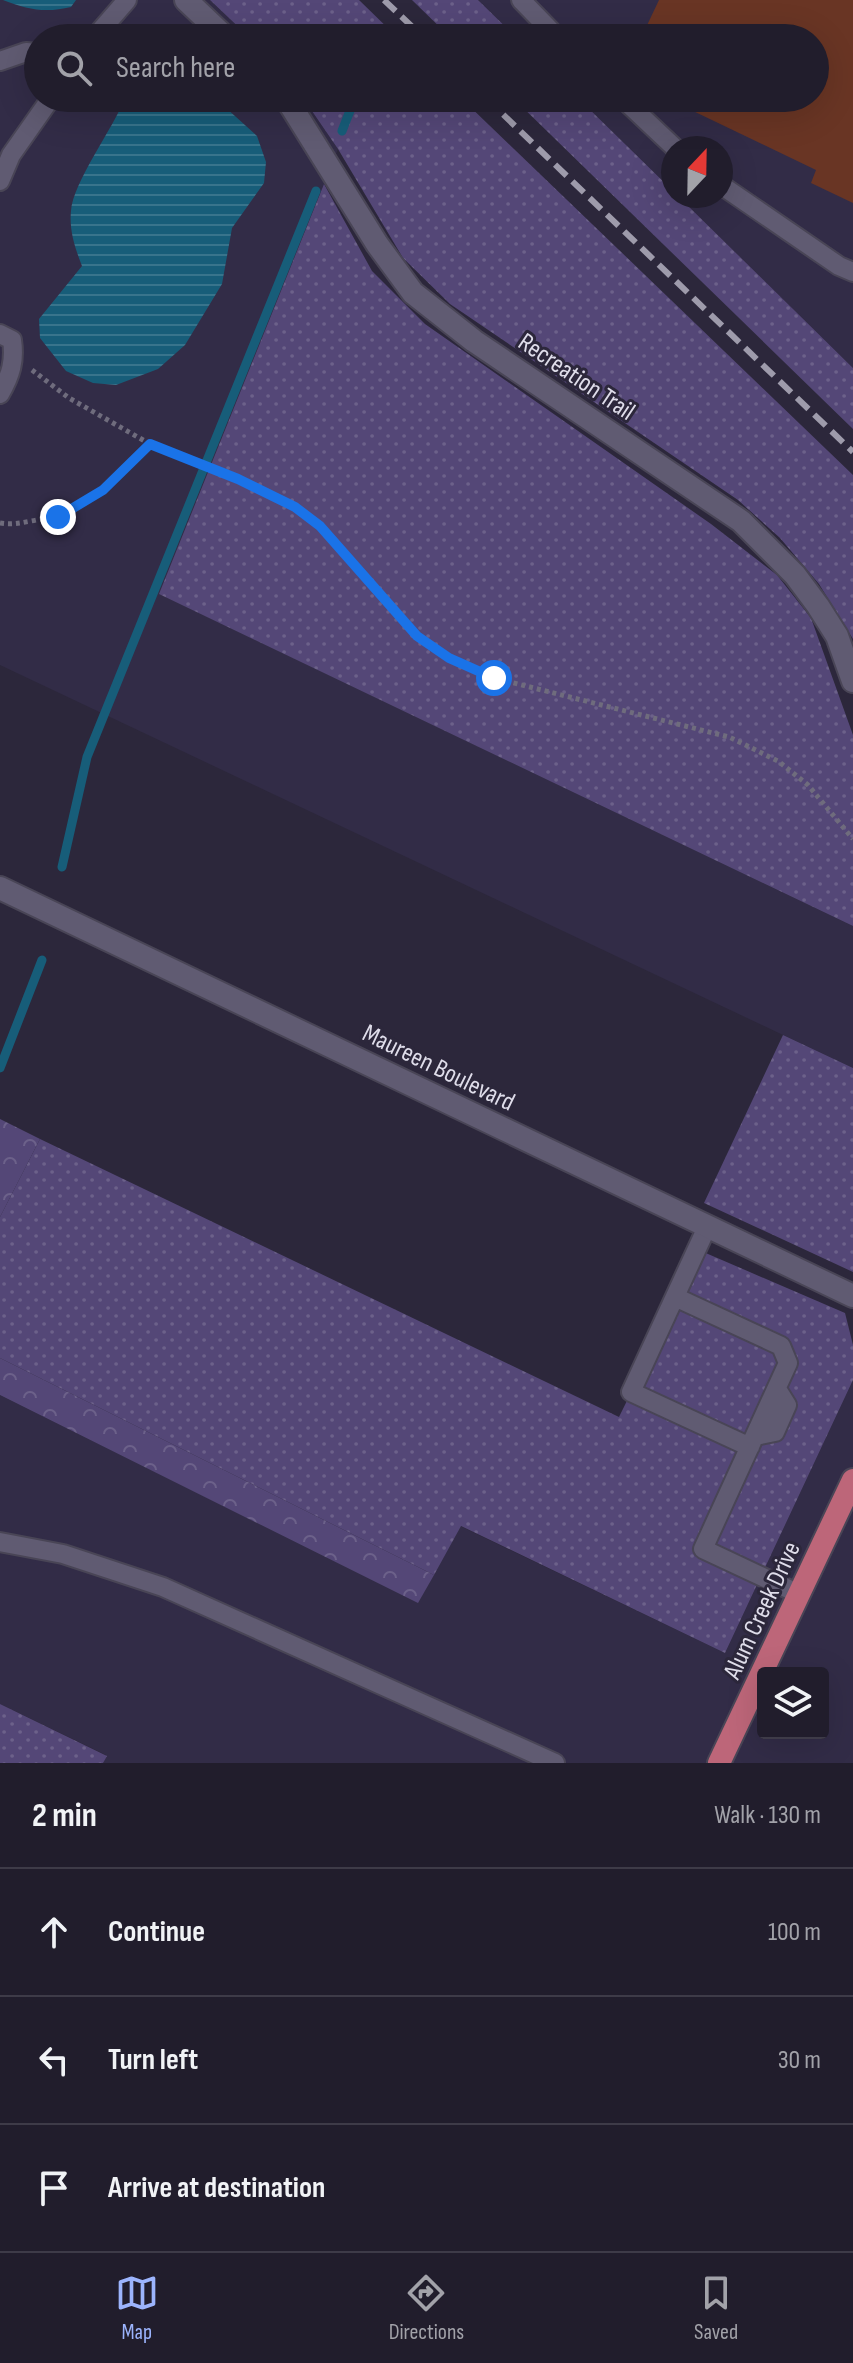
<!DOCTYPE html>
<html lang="en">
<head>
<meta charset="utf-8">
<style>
  :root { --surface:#211d2c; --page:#292634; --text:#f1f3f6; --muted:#a2a2a9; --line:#3e3b48; --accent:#9cb4fd }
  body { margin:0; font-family:"Sofia Sans Condensed",sans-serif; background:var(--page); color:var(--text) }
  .controls { position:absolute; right:24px; bottom:24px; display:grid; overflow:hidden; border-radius:8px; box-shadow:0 8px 32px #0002 }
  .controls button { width:72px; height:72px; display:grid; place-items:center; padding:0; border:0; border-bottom:2px solid var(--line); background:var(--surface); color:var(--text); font:40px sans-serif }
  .compass { position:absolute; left:661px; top:136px; width:72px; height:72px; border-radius:50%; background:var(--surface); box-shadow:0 8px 32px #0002; rotate:22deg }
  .stop { position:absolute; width:24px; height:24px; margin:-18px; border:6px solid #1a73e8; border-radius:50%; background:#fff }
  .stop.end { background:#1a73e8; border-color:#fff; box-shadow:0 2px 8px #0008 }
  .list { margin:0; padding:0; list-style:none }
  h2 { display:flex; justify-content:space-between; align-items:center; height:104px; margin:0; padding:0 32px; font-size:34px }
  h2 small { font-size:26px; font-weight:400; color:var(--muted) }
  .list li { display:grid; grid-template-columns:52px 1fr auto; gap:24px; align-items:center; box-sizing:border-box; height:128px; padding:0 32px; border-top:2px solid var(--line) }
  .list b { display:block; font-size:30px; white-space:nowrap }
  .list em { font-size:26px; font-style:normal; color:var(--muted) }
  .icon { flex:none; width:44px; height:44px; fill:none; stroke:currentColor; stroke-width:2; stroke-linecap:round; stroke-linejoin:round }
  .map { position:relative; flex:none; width:853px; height:1763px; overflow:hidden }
  .search { position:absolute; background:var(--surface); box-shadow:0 8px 32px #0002; left:24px; right:24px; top:24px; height:88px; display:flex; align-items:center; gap:20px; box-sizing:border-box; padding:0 28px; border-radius:44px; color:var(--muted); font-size:30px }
  .sheet { height:488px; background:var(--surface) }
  nav { display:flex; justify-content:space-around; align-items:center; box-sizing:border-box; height:112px; border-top:2px solid var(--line); background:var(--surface); font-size:22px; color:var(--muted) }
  nav a { display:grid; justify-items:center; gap:4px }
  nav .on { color:var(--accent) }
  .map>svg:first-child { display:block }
</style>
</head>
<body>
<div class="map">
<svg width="853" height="1763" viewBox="0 0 853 1763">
  <defs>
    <pattern id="grass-dots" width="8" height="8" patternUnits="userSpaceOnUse" patternTransform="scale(2)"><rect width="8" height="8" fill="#544777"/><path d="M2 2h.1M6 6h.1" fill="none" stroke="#6c618a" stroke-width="1.8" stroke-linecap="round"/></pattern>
    <pattern id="forest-crowns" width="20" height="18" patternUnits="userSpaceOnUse" patternTransform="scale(2)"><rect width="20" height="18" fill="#544777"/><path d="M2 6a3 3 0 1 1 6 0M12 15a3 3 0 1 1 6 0" fill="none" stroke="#6c618a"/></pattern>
    <pattern id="water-rules" width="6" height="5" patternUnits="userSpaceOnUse" patternTransform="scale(2)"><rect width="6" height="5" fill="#175d79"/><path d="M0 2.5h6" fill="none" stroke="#38748c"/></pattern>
  </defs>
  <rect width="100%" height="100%" fill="#2c273b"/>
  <!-- built -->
  <path fill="#322c47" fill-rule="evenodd" d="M0 0H210L250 38H38V98H303L338 149 160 594 853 926V1068L0 665Z
    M478 0H853V368L678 196H721V148H673V191L578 98H815V38H517Z
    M853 1380V1763H103L106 1755 0 1704V1395L418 1602 460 1526 725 1653ZM763 1673H823V1733H763Z"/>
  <!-- grass -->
  <path fill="url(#grass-dots)" d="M210 0H359L398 38H250Z
    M412 0H478L517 38H451Z
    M303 98H461L853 475V639L819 584 780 538 738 500 450 304 403 258 338 149Z
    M513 98H578L673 191V196H678L853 368V429Z
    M324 184 372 271 425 324 711 524 777 575 811 618 853 735V926L159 594Z
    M783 1035 853 1068V1272L704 1203Z
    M40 1139 619 1417 701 1251 845 1313 853 1345V1380L725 1653 461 1526 434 1575 0 1358V1217Z
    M0 1704 107 1756 103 1763H0Z"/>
  <!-- forest -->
  <path fill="url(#forest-crowns)" d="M0 1119 40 1139 0 1217Z
    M0 1358 434 1575 418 1603 0 1395Z"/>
  <!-- water -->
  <path fill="url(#water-rules)" d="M3 0H76L71 7C46 13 28 10 3 0Z
    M125 98H215L257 136 266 162 264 183 232 228 222 284 185 345 158 369 116 385 93 383 66 371 40 338 39 319 82 266C75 248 69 230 71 211 73 182 113 129 125 98Z"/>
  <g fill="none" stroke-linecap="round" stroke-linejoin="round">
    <!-- stream -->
    <path stroke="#175d79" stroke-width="9" d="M342 131 355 98
      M62 867 87 757 316 191
      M0 1068 42 960"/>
  </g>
  <!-- building -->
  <path fill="#693524" d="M659 0H853V203L811 183 816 170 666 98H815V38H641Z"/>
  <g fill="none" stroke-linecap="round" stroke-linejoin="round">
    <!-- service casing -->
    <g stroke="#494556" stroke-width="22">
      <path id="service" d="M521 0 558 38
        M94 38 127 0
        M0 61 26 52 38 53
        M622 98 675 148
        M0 181 11 155 51 98
        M721 185 839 266 853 272
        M0 334 12 340C15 361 11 375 0 394
        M707 1227 631 1392 750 1447
        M675 1297 781 1346 788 1363 703 1549 799 1594
        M755 1436 775 1432 787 1405 777 1389
        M0 1542 63 1554 163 1587 555 1763"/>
    </g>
    <!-- minor casing -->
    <g stroke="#494556" stroke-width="26">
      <path id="minor" d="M186 0 226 38
        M286 98 377 244 413 293 474 341 741 521 795 575 818 606 837 636 853 681
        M0 888 853 1296"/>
    </g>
    <!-- primary casing -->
    <g stroke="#494556" stroke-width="26">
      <path id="primary" d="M719 1763 853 1480"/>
    </g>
    <!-- path -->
    <path stroke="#6f6c7d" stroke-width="5" stroke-dasharray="4 4" stroke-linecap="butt" d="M32 370 69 398 150 444 238 479 295 507 320 526 417 636 449 658 494 678 729 737 778 761 808 785 853 839
      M0 523C11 525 20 523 31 521 85 512 112 481 150 444"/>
    <!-- service -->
    <use href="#service" stroke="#605b72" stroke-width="18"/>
    <!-- minor -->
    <use href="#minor" stroke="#605b72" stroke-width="22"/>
    <!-- primary -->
    <use href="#primary" stroke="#bd6679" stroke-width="22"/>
    <!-- rail -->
    <path stroke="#9e9bab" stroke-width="6" stroke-dasharray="16 8" stroke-linecap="butt" d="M384 0 424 38
      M486 98 853 452"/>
  </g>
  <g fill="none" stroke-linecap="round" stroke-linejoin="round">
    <!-- route -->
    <path stroke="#1a73e8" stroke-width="10" d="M58 517 103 490 150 444 238 479 295 507 320 526 417 636 449 658 494 678"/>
  </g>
  <g text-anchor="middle" stroke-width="6" stroke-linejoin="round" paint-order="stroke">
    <!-- street labels -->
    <g font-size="26" fill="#dfddea" stroke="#2c273b">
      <text transform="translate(577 376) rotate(34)" y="9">Recreation Trail</text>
      <text transform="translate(439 1067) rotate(26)" y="9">Maureen Boulevard</text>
      <text transform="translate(761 1610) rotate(-65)" y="9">Alum Creek Drive</text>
    </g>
  </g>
</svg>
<div class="controls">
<button><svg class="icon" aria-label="layers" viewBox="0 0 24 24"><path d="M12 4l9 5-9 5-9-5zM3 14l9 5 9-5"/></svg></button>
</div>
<svg class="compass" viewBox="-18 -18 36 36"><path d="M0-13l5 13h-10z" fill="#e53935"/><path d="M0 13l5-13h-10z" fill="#a2a2a9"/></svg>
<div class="stop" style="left:494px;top:678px"></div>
<div class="stop end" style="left:58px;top:517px"></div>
<div class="search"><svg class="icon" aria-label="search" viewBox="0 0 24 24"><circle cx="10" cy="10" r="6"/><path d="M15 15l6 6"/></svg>Search here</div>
</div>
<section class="sheet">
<h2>2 min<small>Walk · 130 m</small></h2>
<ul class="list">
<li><svg class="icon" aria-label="ahead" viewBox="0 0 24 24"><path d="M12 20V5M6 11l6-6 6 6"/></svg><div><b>Continue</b></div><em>100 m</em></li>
<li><svg class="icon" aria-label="left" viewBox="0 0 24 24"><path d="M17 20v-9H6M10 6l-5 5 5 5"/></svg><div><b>Turn left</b></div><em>30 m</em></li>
<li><svg class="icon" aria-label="arrive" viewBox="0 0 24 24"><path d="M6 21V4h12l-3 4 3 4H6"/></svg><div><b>Arrive at destination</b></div></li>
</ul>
</section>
<nav>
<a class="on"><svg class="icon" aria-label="map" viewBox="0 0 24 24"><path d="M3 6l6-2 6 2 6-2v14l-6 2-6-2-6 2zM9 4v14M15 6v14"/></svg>Map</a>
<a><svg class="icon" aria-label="directions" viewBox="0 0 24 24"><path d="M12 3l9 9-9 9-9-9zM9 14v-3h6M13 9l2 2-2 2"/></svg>Directions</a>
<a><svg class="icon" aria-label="saved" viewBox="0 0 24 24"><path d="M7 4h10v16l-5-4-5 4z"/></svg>Saved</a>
</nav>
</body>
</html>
